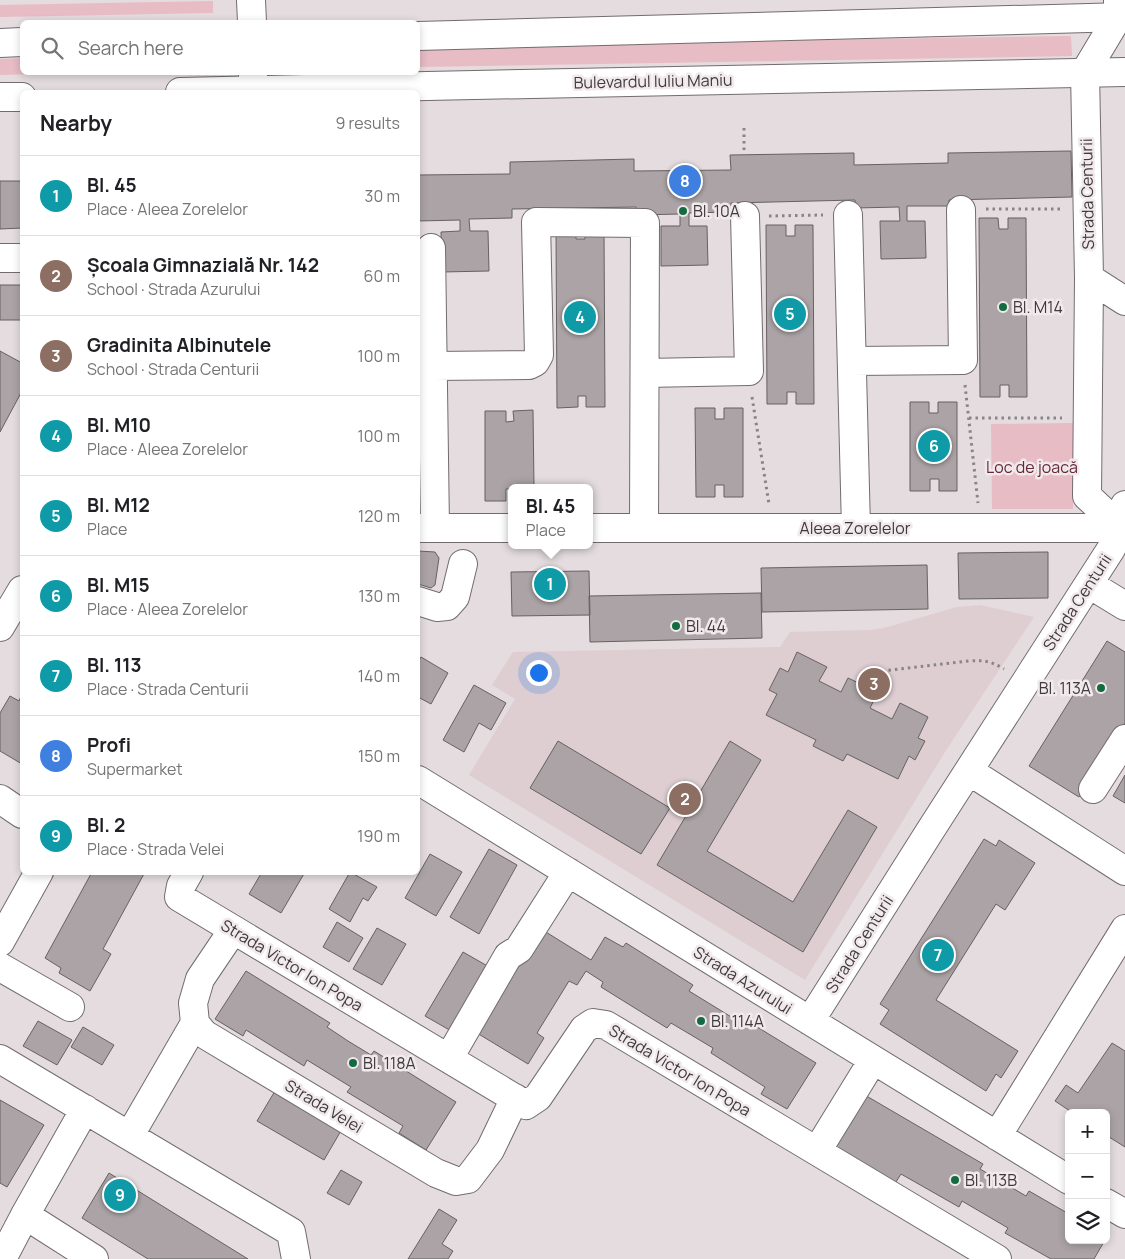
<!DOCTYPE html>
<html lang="en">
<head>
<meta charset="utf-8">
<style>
  :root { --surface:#fff; --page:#f6f6f6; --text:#202124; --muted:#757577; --line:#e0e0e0; --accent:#0b8043 }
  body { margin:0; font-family:Manrope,sans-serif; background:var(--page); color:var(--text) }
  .controls { position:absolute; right:15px; bottom:15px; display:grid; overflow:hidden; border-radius:8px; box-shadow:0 2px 8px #0003 }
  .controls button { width:45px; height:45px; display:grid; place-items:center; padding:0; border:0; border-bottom:1px solid var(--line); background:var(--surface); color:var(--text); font:25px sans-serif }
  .you { position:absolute; left:538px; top:672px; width:18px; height:18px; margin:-12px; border:4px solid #fff; border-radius:50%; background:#1a73e8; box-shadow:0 0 0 8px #1a73e833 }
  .badge { display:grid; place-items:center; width:32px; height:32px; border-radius:50%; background:var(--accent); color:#fff; font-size:16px; font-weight:700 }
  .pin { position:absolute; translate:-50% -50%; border:2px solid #fff; box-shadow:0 1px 5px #0006 }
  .popup { position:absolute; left:508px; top:484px; width:85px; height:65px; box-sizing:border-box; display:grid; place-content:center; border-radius:8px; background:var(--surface); filter:drop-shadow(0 1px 4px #0005); font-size:16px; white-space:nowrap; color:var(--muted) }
  .popup b { font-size:19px; color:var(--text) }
  .popup::after { content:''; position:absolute; left:50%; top:100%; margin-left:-10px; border:10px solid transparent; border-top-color:var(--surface) }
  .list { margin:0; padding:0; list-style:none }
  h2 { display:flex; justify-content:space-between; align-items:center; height:65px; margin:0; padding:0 20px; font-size:21px }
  h2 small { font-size:16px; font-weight:400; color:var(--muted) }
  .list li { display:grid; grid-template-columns:32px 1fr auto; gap:15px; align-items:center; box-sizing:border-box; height:80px; padding:0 20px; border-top:1px solid var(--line) }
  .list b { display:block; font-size:19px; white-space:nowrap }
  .list p { margin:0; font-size:16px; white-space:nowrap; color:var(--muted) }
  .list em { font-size:16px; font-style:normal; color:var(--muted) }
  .icon { flex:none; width:28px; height:28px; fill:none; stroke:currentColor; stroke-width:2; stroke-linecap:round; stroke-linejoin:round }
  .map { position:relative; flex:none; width:1125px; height:1259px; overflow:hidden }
  .search { position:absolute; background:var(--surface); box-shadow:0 2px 8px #0003; left:20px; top:20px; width:400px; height:55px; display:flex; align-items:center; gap:12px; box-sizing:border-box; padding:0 18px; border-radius:8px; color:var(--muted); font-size:19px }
  .panel { position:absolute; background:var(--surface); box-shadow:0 2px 8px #0003; left:20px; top:90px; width:400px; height:785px; border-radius:8px }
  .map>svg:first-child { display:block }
</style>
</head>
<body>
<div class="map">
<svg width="1125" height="1259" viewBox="0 0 1125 1259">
  <rect width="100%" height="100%" fill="#e4dcde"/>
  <!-- built -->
  <path fill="#deced1" d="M980 605 1034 617 945 752 805 980 469 775 515 699 492 685 513 652 780 647 790 632 870 630 884 628 957 607Z"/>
  <!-- green -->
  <path fill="#e7bcc4" d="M213 1V13L0 17V5Z
    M1071 36 1072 56 418 67V46Z
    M22 58V72L82 73 0 75V59Z
    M1073 423V509H992L991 424Z"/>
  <!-- building -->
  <path fill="#aba3a5" stroke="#676162" d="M1071 151 1072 197 949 200V206H907V221H925L926 258 881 259 880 221H900L899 207 855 208V200L731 203V212L689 213V226H707L708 265 661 266V226H680V214L636 215V207L512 209V218L469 219 470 231H488L489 271 442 272 441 232 460 231V220L418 221V175L510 174V162L634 159V171L731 170 730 155 854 153V165L948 163V153Z
    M0 181H22V228L0 229Z
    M979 218H998L999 229H1008V218H1026L1027 397H1009V385H1000V397H980Z
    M766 225H786V236H795V225H813L814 404H796V392H787V404H767Z
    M556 228H576V239H585V228H604L605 407H586V396H578V407L557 408Z
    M0 285H22V320H0Z
    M0 351 22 363V391L0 432Z
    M910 402H929V413H938V402H957V491H939V479H930V491H910Z
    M695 408H715V419H724V408H743V497H724V485H715V497H696Z
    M533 410 534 488H511V489H506V501H485V411H506V422L514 421 513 411Z
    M418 551 435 552 439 558 435 585 431 588 418 584Z
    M1048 552V598L959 599 958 553Z
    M927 565 928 609 762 612 761 568Z
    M589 571 590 615 512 616 511 572Z
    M761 593 762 638 590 642 589 596Z
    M1107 641 1125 652V723L1079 797 1029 766Z
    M797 652 827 667 819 681 841 692 848 678 878 692 870 708 892 719 900 703 928 717 918 738 925 741 915 760 909 756 898 779 847 754 843 761 813 746 816 740 766 715 777 694 769 690 780 668 788 672Z
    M421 657 448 673 431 704 418 697V662Z
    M474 685 506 703 491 730 479 723 464 752 443 740Z
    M22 694V764L0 751V713L10 696 19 701Z
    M558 741 670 808 641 854 530 788Z
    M730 741 761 760 707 851 793 902 848 810 877 827 803 952 657 865Z
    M1125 775V803L1113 796Z
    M984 839 996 846 999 840 1035 863 1005 910 996 904 936 1000 1018 1051 1001 1078 996 1074 986 1091 880 1024 889 1010 880 1004Z
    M489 849 517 865 479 934 450 917Z
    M430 854 462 872 436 916 405 898Z
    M92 872H145L103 949 111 954 90 991 59 973 61 968 45 958Z
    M262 872H305L281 913 249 894Z
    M350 872 377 887 368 901 363 898 350 922 329 909Z
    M337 922 363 938 349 962 323 947Z
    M377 928 406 944 382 985 353 969Z
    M541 929 591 960 605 937 623 947 626 943 693 985 689 991 733 1018 736 1014 816 1063 787 1109 761 1094 765 1087 711 1053 713 1048 671 1023 667 1028 601 987 603 982 586 971 577 985 569 981 537 1033 544 1038 528 1064 477 1033Z
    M463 952 491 968 453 1032 425 1016Z
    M246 971 330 1023 327 1027 348 1041 371 1055 374 1051 456 1102 426 1150 399 1133 403 1126 347 1092 351 1087 307 1060 304 1066 246 1030 243 1036 215 1019Z
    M38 1021 72 1040 57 1065 23 1046Z
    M83 1027 114 1045 102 1065 71 1047Z
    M1112 1043 1125 1051V1147L1106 1135V1113H1073L1055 1101 1066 1085 1078 1093Z
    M275 1091 342 1129 324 1160 257 1121Z
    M863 1094 983 1164 980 1169 1026 1196 1029 1191 1069 1214V1240H1105L1094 1259H1051L1005 1233 1008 1228 962 1201 959 1207 901 1174 894 1185 832 1149Z
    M0 1100 44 1125 7 1187 0 1183Z
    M341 1170 362 1182 349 1205 327 1193Z
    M109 1173 248 1259H148L82 1218Z
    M439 1209 457 1220 442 1244 453 1251 448 1259H408Z"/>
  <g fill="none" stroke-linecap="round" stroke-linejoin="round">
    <!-- minor casing -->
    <g stroke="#736c6e" stroke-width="30">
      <path id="minor" d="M251 0 252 22
        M1118 0V17L1085 72 1089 278 1087 496 1121 528
        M253 72V92
        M848 215 856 528
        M431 248 435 528
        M0 258H22
        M1089 278 1125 301
        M853 361 963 360 961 210
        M433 366 529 365 535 362 539 355 536 222 645 223 644 528
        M645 373 749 371 745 216
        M418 528H511
        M589 528H1121
        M1089 584 1125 606
        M418 601 437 607 447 606 455 597 463 564
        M0 627 22 590
        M969 771 1125 871
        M418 780 1069 1180
        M1093 789 1125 739
        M0 799 22 814
        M189 872 181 886 179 897 526 1105 538 1097 584 1029 593 1023 606 1025 997 1259
        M233 930 200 979 193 1003 195 1023 204 1034 436 1173 456 1181 468 1179 490 1150 515 1098
        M0 942 39 872
        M0 967 70 1007
        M810 1021 930 831 1111 549 1121 528 1125 505
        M449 1058 508 956 519 949 568 872
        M0 1059 291 1232 296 1259
        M130 1135 195 1023
        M997 1136 1125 929
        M817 1151 873 1060
        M1106 1203 1125 1214
        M25 1215 94 1259
        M2 1259 25 1215 85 1109"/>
    </g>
    <!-- major casing -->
    <g stroke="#736c6e" stroke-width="30">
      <path id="major" d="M418 36 1125 17
        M0 43 22 42
        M180 92 427 86 1125 72
        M0 97H22"/>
    </g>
    <!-- path -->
    <path stroke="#898485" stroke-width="3" stroke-dasharray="2.5 4" stroke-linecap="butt" d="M744 128V155
      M986 209H1063
      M769 216 823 215
      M965 385 978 503
      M752 397 769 504
      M969 418H1062
      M882 671 969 661C983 660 991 661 1004 669"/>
    <!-- minor -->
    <use href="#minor" stroke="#fff" stroke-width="28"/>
    <!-- major -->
    <use href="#major" stroke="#fff" stroke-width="28"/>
  </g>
  <!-- markers -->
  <g fill="#126c3f" stroke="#f1e9eb" stroke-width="2">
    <circle cx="683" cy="211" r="5"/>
    <circle cx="1003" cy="307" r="5"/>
    <circle cx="676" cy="626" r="5"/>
    <circle cx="1101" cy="688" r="5"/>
    <circle cx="701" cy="1021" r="5"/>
    <circle cx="353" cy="1063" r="5"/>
    <circle cx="955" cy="1180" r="5"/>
  </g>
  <g text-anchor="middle" stroke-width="5" stroke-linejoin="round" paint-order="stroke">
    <!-- street labels -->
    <g font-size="16" fill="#3e3b3c" stroke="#f1e9eb">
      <text transform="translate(653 81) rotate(-1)" y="6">Bulevardul Iuliu Maniu</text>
      <text transform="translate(1087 194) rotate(-91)" y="6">Strada Centurii</text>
      <text x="855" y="534">Aleea Zorelelor</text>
      <text transform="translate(1077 602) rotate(-57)" y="6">Strada Centurii</text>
      <text transform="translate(859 944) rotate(-58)" y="6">Strada Centurii</text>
      <text transform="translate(292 965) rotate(31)" y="6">Strada Victor Ion Popa</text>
      <text transform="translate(743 980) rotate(32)" y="6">Strada Azurului</text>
      <text transform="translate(680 1070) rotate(31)" y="6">Strada Victor Ion Popa</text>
      <text transform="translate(324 1106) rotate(31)" y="6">Strada Velei</text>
    </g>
    <!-- poi labels -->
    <g font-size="16" fill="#3e3b3c" stroke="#f1e9eb" text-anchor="start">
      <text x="693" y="217">Bl. 10A</text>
      <text x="1013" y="313">Bl. M14</text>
      <text x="686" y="632">Bl. 44</text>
      <text x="1091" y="694" text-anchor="end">Bl. 113A</text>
      <text x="711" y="1027">Bl. 114A</text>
      <text x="363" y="1069">Bl. 118A</text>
      <text x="965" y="1186">Bl. 113B</text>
    </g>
    <!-- park labels -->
    <g font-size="16" fill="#652a3a" stroke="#f1e9eb">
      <text x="1032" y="473">Loc de joacă</text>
    </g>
  </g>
</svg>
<div class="controls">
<button>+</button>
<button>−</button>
<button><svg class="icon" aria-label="layers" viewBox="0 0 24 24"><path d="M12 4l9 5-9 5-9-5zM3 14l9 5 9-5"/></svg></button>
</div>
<div class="you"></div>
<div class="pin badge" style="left:550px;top:584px;background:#0f9aa8">1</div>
<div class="popup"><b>Bl. 45</b>Place</div>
<div class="pin badge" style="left:685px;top:799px;background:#8d6e63">2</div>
<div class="pin badge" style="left:874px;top:684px;background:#8d6e63">3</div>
<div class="pin badge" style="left:580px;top:317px;background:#0f9aa8">4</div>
<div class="pin badge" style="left:790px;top:314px;background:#0f9aa8">5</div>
<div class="pin badge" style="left:934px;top:446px;background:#0f9aa8">6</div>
<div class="pin badge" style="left:938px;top:955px;background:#0f9aa8">7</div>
<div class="pin badge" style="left:685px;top:181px;background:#3f7fe0">8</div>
<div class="pin badge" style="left:120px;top:1195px;background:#0f9aa8">9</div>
<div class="search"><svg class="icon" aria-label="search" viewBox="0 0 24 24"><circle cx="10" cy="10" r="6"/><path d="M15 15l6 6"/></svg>Search here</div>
<section class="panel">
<h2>Nearby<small>9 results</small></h2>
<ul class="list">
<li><span class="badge" style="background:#0f9aa8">1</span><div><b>Bl. 45</b><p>Place · Aleea Zorelelor</p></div><em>30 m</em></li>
<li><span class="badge" style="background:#8d6e63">2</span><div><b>Școala Gimnazială Nr. 142</b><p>School · Strada Azurului</p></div><em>60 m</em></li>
<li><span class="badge" style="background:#8d6e63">3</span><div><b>Gradinita Albinutele</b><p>School · Strada Centurii</p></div><em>100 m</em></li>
<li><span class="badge" style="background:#0f9aa8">4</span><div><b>Bl. M10</b><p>Place · Aleea Zorelelor</p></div><em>100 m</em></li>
<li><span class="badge" style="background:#0f9aa8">5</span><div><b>Bl. M12</b><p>Place</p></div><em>120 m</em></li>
<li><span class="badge" style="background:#0f9aa8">6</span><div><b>Bl. M15</b><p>Place · Aleea Zorelelor</p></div><em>130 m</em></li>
<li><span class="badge" style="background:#0f9aa8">7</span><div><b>Bl. 113</b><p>Place · Strada Centurii</p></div><em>140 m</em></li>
<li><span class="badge" style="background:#3f7fe0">8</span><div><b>Profi</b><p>Supermarket</p></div><em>150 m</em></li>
<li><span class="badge" style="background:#0f9aa8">9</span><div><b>Bl. 2</b><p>Place · Strada Velei</p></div><em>190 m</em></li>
</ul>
</section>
</div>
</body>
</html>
